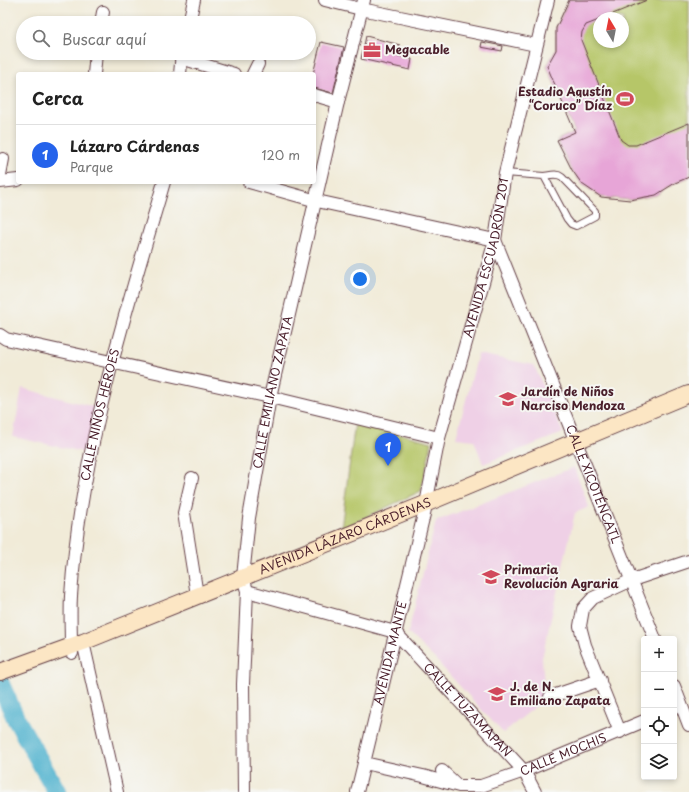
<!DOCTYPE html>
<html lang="es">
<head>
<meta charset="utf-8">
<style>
  :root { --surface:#fff; --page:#f6f6f6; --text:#222; --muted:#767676; --line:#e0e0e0; --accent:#2563eb }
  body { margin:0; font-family:"Playpen Sans",sans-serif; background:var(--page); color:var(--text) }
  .controls { position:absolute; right:12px; bottom:12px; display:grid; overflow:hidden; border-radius:4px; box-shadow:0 2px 6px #0003 }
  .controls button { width:36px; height:36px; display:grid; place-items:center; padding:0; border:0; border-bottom:1px solid var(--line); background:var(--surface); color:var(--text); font:20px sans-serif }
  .compass { position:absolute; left:593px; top:12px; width:36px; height:36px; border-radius:50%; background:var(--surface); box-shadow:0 2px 6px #0003; rotate:350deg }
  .you { position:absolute; left:360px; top:279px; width:14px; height:14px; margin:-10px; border:3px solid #fff; border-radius:50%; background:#1a73e8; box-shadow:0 0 0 6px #1a73e833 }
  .badge { display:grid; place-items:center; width:26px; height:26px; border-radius:50%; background:var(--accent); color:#fff; font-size:13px; font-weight:700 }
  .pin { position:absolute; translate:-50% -33px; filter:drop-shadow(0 1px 2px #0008) }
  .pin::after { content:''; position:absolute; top:21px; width:14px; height:12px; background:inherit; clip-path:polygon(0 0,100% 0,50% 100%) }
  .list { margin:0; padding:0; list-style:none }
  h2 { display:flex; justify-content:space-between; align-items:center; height:52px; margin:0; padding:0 16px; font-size:17px }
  h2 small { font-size:13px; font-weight:400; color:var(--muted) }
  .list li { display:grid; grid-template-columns:26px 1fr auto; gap:12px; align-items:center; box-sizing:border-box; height:60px; padding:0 16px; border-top:1px solid var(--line) }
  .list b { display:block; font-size:15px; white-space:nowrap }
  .list p { margin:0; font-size:13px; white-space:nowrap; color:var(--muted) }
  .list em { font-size:13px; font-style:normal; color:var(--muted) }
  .icon { flex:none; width:22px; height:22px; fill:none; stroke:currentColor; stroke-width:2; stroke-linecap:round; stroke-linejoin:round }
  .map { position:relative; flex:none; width:689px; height:792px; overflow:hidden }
  .search { position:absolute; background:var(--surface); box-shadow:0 2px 6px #0003; left:16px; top:16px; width:300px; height:44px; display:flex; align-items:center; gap:10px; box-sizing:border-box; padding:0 14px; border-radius:22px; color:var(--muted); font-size:15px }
  .panel { position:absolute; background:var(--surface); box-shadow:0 2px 6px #0003; left:16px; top:72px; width:300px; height:112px; border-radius:4px }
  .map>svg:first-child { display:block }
</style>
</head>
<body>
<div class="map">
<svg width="689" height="792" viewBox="0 0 689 792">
  <rect width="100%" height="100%" fill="#f6f6f2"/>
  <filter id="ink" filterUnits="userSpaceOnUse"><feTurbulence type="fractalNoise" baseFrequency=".025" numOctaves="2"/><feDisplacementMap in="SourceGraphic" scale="8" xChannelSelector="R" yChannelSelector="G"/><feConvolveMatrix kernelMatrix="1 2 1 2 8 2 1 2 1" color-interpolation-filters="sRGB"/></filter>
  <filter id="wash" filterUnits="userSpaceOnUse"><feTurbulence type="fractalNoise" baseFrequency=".012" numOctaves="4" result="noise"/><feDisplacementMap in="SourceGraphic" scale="16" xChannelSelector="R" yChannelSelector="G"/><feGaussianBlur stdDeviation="0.9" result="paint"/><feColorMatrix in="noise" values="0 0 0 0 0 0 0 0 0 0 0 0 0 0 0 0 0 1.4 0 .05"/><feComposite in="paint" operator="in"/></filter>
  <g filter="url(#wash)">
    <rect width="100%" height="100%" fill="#f1ebd8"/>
    <!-- built -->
    <path fill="#efd0e6" d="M478 354 534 365 563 433 483 464 474 440 456 438Z
      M22 388 98 408 88 453 13 437Z
      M574 467 589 507 575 513 542 658 545 699 503 733 434 658 408 633 436 521Z"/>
    <!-- green -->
    <path fill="#b6c668" stroke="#80724a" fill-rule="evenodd" d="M569 0H689V177L675 183 656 195 630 200 601 197 582 184 572 170 557 140 575 132 547 66 556 50V28ZM599 18H623V42H599Z
      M355 422 432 442 421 491 341 529Z"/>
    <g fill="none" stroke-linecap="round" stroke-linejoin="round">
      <!-- river -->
      <path stroke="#51b3cf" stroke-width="19" d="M0 683 16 719 57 792"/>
    </g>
    <g id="blocks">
      <!-- building -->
      <path fill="#e7a5d7" d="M569 0H647L603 18H599V20L586 25 582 32 581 40 621 140 628 145H636L689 123V177L675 183 656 195 630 200 601 197 582 184 572 170 557 140 575 132 547 66 556 50V28Z
        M366 36 400 45 398 56 412 59 410 70 361 59Z
        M321 42 344 47 333 93 314 88V74H313Z
        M482 42 503 46 502 51 481 47Z"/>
    </g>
  </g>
  <g filter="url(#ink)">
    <use href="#blocks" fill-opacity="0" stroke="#633e45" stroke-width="1"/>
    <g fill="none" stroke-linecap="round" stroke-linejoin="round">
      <!-- lane casing -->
      <g stroke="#633e45" stroke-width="8">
        <path id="lane" d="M505 173 544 176 567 219 571 224 576 226 595 216V211L562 177C557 173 551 175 544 176"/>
      </g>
      <!-- street casing -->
      <g stroke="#633e45" stroke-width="14">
        <g id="street">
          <path d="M325 0 361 9 536 45"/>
          <path d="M101 23 103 12"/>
          <path d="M189 23 194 0"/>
          <path d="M181 58 234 74"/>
          <path d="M94 74 96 53"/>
          <path d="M180 74 182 53"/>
          <path d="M253 74 258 64"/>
          <path d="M314 95 338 102"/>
          <path d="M0 175 3 159"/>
          <path d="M0 182 18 180"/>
          <path id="s1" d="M249 182 317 201 495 240 655 639"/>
          <path d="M0 335 6 339 270 397 439 438"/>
          <path d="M192 478 184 513 197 595"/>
          <path id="s2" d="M247 591 395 632 524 771 535 792"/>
          <path d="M83 642 117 792"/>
          <path id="s3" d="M72 653 71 647C71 630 70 613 71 596 80 454 124 318 164 182"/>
          <path d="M674 686 689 725"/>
          <path d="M550 697 600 680"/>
          <path d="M620 732 585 645 580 626 583 609 593 598 632 580 689 561"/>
          <path id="s4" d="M364 763 423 776 459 786H481L524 771 644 721"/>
          <path d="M442 771 457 785"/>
          <path id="s5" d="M244 792 243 684 247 591 243 577 249 518 270 397 338 102 364 0"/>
          <path id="s6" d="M357 792 424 514 439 438 495 240 505 173 548 0"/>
        </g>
      </g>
      <!-- secondary casing -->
      <g stroke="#633e45" stroke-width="18">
        <g id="secondary">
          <path id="s7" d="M0 672 83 642 425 504 689 394"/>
        </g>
      </g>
      <!-- lane -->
      <use href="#lane" stroke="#fff" stroke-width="6"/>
      <!-- street -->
      <use href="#street" stroke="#fff" stroke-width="12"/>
      <!-- secondary -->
      <use href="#secondary" stroke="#fce6c4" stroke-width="16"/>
    </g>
  </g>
  <!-- icons -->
  <defs>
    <g id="office-bare" transform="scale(1.38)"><path d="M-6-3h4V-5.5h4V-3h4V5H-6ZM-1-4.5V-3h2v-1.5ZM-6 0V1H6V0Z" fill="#d1495b" stroke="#f6f6f2" stroke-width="2.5" paint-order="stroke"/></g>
    <g id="stadium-bare" transform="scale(1.38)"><path d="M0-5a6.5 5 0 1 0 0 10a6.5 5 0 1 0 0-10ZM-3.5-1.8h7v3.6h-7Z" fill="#d1495b" stroke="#f6f6f2" stroke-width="2.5" paint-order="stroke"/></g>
    <g id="school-bare" transform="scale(1.38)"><path d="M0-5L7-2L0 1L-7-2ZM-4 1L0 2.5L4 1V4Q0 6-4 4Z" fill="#d1495b" stroke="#f6f6f2" stroke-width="2.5" paint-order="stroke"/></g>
  </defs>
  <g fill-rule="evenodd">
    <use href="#office-bare" x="372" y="50"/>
    <use href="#stadium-bare" x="625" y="99"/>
    <use href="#school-bare" x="508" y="399"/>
    <use href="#school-bare" x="491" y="577"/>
    <use href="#school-bare" x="497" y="694"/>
  </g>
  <g text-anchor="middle" stroke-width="4" stroke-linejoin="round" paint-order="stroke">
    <!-- poi labels -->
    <g font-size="12" font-weight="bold" fill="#4a1f2b" stroke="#f6f6f2" text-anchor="start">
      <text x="385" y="54">Megacable</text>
      <text x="612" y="96" text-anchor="end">Estadio Agustín<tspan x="612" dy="14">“Coruco” Díaz</tspan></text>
      <text x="521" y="396">Jardín de Niños<tspan x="521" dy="14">Narciso Mendoza</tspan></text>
      <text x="504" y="574">Primaria<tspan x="504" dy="14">Revolución Agraria</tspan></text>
      <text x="510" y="691">J. de N.<tspan x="510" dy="14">Emiliano Zapata</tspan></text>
    </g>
    <!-- street labels -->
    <g font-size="12" fill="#4a1f2b" stroke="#f6f6f2">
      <text dy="4" stroke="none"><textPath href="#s6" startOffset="550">AVENIDA ESCUADRÓN 201</textPath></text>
      <text dy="4" stroke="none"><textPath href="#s5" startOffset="403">CALLE EMILIANO ZAPATA</textPath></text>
      <text dy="4" stroke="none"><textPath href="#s3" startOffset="241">CALLE NIÑOS HÉROES</textPath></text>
      <text dy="4" stroke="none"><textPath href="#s1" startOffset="516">CALLE XICOTÉNCATL</textPath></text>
      <text dy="4" stroke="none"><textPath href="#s7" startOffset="371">AVENIDA LÁZARO CÁRDENAS</textPath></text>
      <text dy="4" stroke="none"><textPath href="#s6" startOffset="143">AVENIDA MANTE</textPath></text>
      <text dy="4" stroke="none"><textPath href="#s2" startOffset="260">CALLE TUZAMAPAN</textPath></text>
      <text dy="4" stroke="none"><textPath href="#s4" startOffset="208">CALLE MOCHIS</textPath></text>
    </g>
  </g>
</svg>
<div class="controls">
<button>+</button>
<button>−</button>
<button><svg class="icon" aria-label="locate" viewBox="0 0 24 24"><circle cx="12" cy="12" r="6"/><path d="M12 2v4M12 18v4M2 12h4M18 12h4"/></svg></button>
<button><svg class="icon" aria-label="layers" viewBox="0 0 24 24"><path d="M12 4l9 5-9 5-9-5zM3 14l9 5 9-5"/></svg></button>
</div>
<svg class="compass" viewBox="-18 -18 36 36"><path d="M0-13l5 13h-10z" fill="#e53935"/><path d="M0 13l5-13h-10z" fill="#767676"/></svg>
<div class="you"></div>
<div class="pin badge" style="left:388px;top:466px">1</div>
<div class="search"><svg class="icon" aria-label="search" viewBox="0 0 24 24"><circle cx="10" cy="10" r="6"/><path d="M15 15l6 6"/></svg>Buscar aquí</div>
<section class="panel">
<h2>Cerca<small></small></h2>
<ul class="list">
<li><span class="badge">1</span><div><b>Lázaro Cárdenas</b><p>Parque</p></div><em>120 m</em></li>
</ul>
</section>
</div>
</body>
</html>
